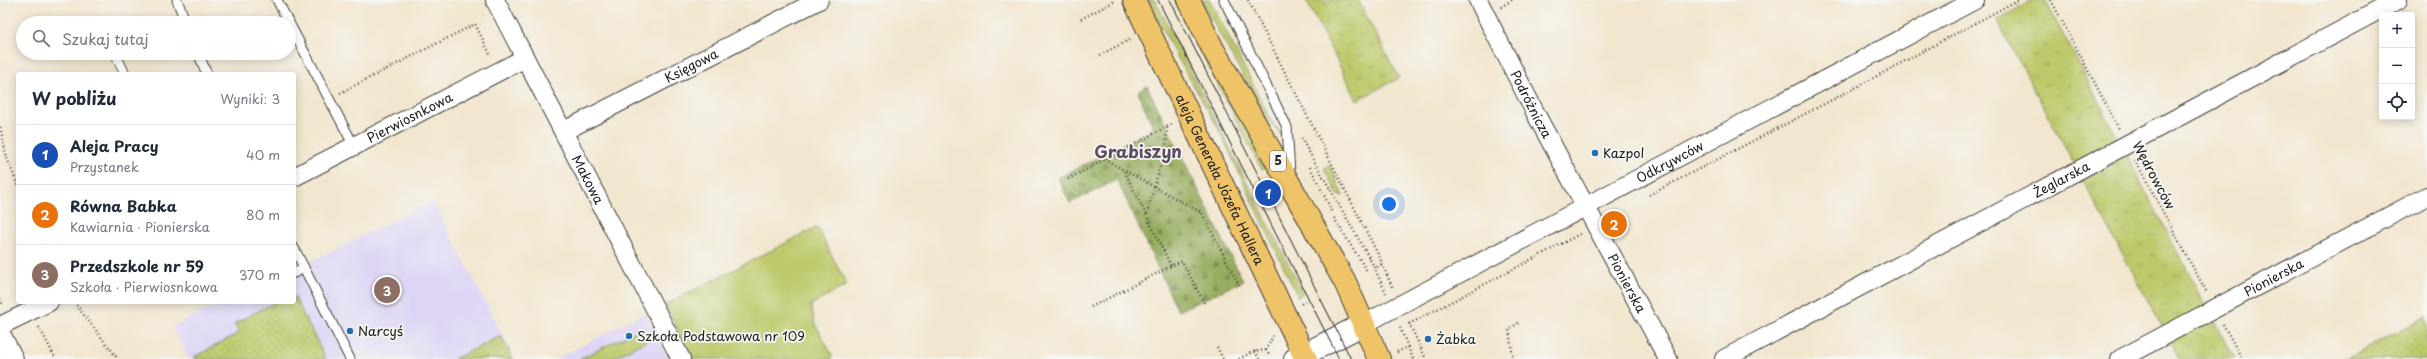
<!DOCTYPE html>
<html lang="pl">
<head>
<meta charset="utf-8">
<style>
  :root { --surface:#fff; --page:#f2f2f3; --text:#1f2937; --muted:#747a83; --line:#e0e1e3; --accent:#1f6fb2 }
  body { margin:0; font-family:"Playpen Sans",sans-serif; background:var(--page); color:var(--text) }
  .controls { position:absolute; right:12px; top:12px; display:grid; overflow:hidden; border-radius:4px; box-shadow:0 2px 10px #0003 }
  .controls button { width:36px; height:36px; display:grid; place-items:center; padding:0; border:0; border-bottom:1px solid var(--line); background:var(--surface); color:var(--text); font:20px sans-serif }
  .you { position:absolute; left:1389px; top:204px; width:14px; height:14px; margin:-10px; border:3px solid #fff; border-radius:50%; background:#1a73e8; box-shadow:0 0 0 6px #1a73e833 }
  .badge { display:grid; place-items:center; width:26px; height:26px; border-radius:50%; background:var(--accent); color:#fff; font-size:13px; font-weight:700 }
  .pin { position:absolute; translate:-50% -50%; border:2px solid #fff; box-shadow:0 1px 4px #0006 }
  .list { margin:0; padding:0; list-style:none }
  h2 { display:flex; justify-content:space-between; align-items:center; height:52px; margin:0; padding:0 16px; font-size:17px }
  h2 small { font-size:13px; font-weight:400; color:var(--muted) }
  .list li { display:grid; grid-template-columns:26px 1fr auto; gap:12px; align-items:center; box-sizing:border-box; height:60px; padding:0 16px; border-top:1px solid var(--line) }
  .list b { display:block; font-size:15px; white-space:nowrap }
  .list p { margin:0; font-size:13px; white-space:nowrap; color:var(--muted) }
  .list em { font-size:13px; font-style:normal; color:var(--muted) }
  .icon { flex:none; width:22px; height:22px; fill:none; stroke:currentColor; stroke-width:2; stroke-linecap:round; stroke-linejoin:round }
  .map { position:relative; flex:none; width:2427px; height:359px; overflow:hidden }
  .search { position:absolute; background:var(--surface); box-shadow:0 2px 10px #0003; left:16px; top:16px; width:280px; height:44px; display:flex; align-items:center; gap:10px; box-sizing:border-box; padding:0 14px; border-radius:22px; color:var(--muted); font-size:15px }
  .panel { position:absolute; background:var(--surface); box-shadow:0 2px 10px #0003; left:16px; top:72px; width:280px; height:232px; border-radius:4px }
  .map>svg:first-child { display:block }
</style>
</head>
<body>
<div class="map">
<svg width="2427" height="359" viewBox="0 0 2427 359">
  <defs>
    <pattern id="grass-tufts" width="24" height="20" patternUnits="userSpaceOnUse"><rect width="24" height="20" fill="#bdc96b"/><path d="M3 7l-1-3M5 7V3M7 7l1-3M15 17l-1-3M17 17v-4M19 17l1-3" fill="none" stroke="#a2ac5c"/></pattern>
    <pattern id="forest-firs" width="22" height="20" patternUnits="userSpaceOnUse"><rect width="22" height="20" fill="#96ad5f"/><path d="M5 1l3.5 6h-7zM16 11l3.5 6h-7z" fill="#7a8c4e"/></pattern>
    <pattern id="park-dots" width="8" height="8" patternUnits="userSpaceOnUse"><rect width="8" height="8" fill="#bdc96b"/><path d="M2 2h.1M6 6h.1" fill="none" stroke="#a2ac5c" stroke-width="1.8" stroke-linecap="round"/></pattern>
  </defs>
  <rect width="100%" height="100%" fill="#f6f6f2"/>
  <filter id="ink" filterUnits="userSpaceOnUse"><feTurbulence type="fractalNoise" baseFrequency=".025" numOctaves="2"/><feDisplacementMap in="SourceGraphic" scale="8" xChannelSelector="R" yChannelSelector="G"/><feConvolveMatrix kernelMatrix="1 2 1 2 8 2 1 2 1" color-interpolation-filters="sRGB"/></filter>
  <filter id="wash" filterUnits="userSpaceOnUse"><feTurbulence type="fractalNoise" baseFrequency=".012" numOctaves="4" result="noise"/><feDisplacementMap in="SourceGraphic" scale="16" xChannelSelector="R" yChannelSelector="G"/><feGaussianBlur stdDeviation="0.9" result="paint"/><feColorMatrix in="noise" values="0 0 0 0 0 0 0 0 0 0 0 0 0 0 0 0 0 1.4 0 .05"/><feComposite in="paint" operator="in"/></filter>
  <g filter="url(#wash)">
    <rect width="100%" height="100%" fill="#f2e6ce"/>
    <!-- built -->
    <path fill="#ded5f5" d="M433 201 515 359H189L172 327 222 302H294V279L313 269 309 262Z
      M645 313 669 359H556Z"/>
    <!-- grass -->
    <path fill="url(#grass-tufts)" stroke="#6c7244" d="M1148 0H1155L1303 293 1298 297 1218 128 1175 53Z
      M1174 0H1176L1269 167 1262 170Z
      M1201 0H1210L1274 126 1282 132 1284 138 1267 119Z
      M1306 0H1358L1399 78 1357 100Z
      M2033 0H2045L2234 359H2179L1997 20Z
      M1327 166H1330L1343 196 1338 195 1324 169Z"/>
    <!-- forest -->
    <path fill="url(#forest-firs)" stroke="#59643e" d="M1147 86 1243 281 1178 311 1117 180 1070 203 1058 178 1154 129 1138 92Z"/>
    <!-- park -->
    <path fill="url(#park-dots)" stroke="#6c7244" d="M294 296 326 359H195L194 357 239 333 234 324 275 302H294Z
      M2427 316V359H2346Z
      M501 336 513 359H454Z"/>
    <!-- garden -->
    <path fill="#bdc96b" stroke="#6c7244" d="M817 227 847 285 811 305 815 324 832 355 831 359H693L665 305Z
      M640 329 646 341 611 359H580Z"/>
  </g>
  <g filter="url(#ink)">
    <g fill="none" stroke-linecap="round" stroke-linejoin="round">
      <!-- service casing -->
      <g stroke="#3c3a37" stroke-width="11">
        <path id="service" d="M177 0 186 23
          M277 0 354 146
          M1224 0 1287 127 1290 173
          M115 53 125 74
          M198 53 207 74
          M294 248 350 359
          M294 273 304 268"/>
      </g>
      <!-- minor casing -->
      <g stroke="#3c3a37" stroke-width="20">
        <g id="minor">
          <path id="s1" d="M495 0 681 359"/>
          <path id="s2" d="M1478 0 1540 122 1668 359"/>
          <path id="s3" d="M564 131 819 0"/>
          <path id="s4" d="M294 177 525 58"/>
          <path id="s5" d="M1364 324 1975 0"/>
          <path d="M0 326 49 302"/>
          <path id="s6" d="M1724 359 2398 0"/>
          <path id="s7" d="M2120 359 2427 196"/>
        </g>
      </g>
      <!-- tertiary casing -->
      <g stroke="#3c3a37" stroke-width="24">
        <path id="tertiary" d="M0 336 12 359
          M1295 359 1364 324"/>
      </g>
      <!-- primary casing -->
      <g stroke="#3c3a37" stroke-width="24">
        <g id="primary">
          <path id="s8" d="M1134 0 1306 359"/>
          <path d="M1189 0 1213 49 1345 282 1379 359"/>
        </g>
      </g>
      <!-- path -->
      <path stroke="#3c3a37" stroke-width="2.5" stroke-dasharray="1 3" stroke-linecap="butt" d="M1248 0 1379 256 1393 289
        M2051 0 2119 129
        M1501 7 1512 0
        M1081 19 1115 1
        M1100 55 1131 39
        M340 93 475 24 491 56
        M0 127 7 158 18 186
        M1301 138 1371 261 1386 293
        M1104 159 1124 170
        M2135 160 2207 293
        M1310 167 1329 205 1331 212
        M1068 179 1172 124
        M1649 195 1851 90 2018 0
        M1147 214 1166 144 1167 126
        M1334 218 1367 271
        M1377 267 1382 264
        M0 299 3 305
        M74 302 118 359
        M1204 303 1182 261 1171 266 1124 170 1202 213 1239 285
        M1301 304 1307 300
        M1091 307 1171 266
        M1409 323 1426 359
        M1409 324 1580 234
        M2223 324 2242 359
        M39 327 56 359
        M1217 347 1223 359
        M1408 347 1413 359
        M1266 350 1269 355
        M1255 351 1259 359
        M1397 352 1408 347 1399 325
        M1239 359 1252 352 1266 350 1273 336
        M1513 359 1509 330 1518 323"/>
      <!-- service -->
      <use href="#service" stroke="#fff" stroke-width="9"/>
      <!-- minor -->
      <use href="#minor" stroke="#fff" stroke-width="18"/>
      <!-- tertiary -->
      <use href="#tertiary" stroke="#fff" stroke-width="22"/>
      <!-- primary -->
      <use href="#primary" stroke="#efc469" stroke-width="22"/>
      <!-- tram -->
      <path stroke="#1c1c1c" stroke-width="1" d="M1158 0 1339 359
        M1170 0 1351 359"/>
    </g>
  </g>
  <!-- markers -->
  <g fill="#1f6fb2" stroke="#f6f6f2" stroke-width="1.5">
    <circle cx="1595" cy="153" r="4"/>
    <circle cx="350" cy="331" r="4"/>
    <circle cx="629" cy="336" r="4"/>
    <circle cx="1428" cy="339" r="4"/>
  </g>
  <g text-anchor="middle" stroke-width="3.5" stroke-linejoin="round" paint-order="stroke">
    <!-- shield labels -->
    <rect fill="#f6f6f2" stroke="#5d5d5c" stroke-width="1" x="1270" y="151" width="16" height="20" rx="3"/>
    <g font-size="12" font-weight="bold" fill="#1c1c1c">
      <text x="1278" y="165">5</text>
    </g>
    <!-- street labels -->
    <g font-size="13" fill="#1c1c1c" stroke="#f6f6f2">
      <text dy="5" stroke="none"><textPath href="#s3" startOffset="143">Księgowa</textPath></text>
      <text dy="5" stroke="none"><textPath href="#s2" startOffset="117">Podróżnicza</textPath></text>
      <text dy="5" stroke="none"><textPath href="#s4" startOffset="130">Pierwiosnkowa</textPath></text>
      <text dy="5" stroke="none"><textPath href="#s5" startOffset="346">Odkrywców</textPath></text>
      <text transform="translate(2154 175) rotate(62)" y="5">Wędrowców</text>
      <text dy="5" stroke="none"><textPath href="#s1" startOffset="202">Makowa</textPath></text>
      <text dy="5" stroke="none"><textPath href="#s8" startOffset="199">aleja Generała Józefa Hallera</textPath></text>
      <text dy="5" stroke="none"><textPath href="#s6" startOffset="382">Żeglarska</textPath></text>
      <text dy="5" stroke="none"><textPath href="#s7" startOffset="174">Pionierska</textPath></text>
      <text dy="5" stroke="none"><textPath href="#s2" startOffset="320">Pionierska</textPath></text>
    </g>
    <!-- poi labels -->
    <g font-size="13" fill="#1c1c1c" stroke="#f6f6f2" text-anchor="start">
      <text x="1603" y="158">Kazpol</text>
      <text x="358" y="336">Narcyś</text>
      <text x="637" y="341">Szkoła Podstawowa nr 109</text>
      <text x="1436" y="344">Żabka</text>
    </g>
    <!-- district labels -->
    <g font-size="17" font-weight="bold" fill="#5e4d63" stroke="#f6f6f2">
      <text x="1138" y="158">Grabiszyn</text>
    </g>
  </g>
</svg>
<div class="controls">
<button>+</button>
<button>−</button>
<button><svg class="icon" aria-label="locate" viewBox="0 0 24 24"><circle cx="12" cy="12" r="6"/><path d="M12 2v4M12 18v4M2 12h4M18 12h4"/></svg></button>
</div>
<div class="you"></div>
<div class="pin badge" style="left:1268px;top:193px;background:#1a4fb4">1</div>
<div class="pin badge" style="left:1614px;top:224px;background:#e8710a">2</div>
<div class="pin badge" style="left:387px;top:290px;background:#8d6e63">3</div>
<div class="search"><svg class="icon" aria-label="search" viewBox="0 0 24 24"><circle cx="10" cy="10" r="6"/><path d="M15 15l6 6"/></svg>Szukaj tutaj</div>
<section class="panel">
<h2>W pobliżu<small>Wyniki: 3</small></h2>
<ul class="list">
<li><span class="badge" style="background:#1a4fb4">1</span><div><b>Aleja Pracy</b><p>Przystanek</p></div><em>40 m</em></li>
<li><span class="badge" style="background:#e8710a">2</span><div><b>Równa Babka</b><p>Kawiarnia · Pionierska</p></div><em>80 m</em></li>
<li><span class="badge" style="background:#8d6e63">3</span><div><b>Przedszkole nr 59</b><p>Szkoła · Pierwiosnkowa</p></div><em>370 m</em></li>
</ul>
</section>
</div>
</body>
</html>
